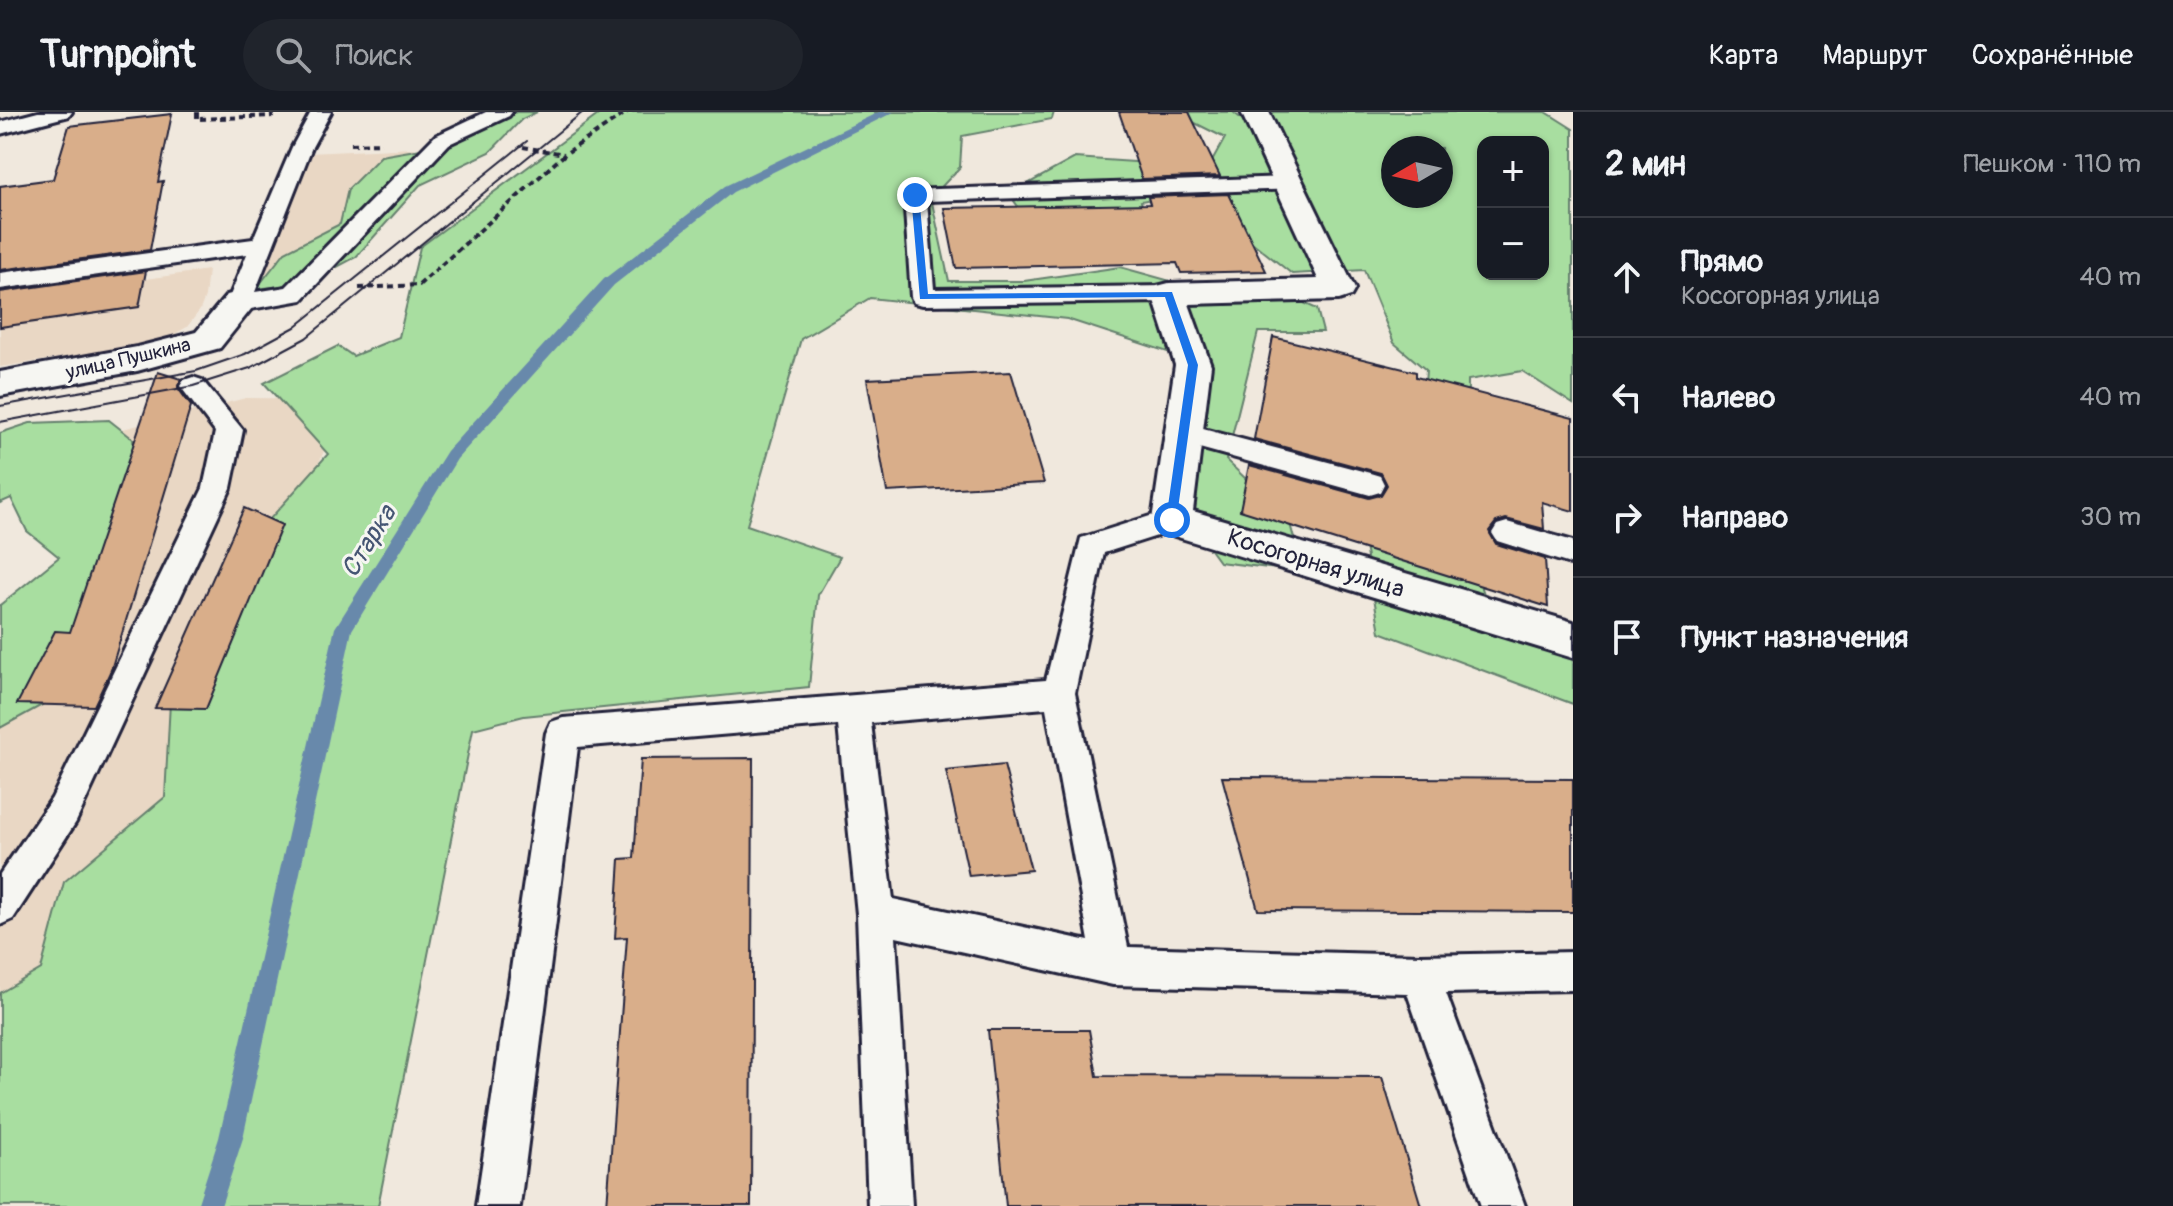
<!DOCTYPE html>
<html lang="ru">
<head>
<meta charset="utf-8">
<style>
  :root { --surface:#171b24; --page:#20242c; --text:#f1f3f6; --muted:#9ea1a6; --line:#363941 }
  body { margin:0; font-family:Pangolin,sans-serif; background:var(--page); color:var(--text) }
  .controls { position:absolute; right:24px; top:24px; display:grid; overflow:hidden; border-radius:16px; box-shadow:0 2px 6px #0004 }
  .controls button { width:72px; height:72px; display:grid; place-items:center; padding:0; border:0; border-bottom:2px solid var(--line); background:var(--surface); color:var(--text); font:40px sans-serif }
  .compass { position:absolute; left:1381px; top:24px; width:72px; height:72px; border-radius:50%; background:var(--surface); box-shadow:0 2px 6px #0004; rotate:261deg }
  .stop { position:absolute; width:24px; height:24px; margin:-18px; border:6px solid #1a73e8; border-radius:50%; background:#fff }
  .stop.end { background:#1a73e8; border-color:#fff; box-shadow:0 2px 8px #0008 }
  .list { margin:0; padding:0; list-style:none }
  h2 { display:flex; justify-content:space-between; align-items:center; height:104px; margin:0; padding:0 32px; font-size:34px }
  h2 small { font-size:26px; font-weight:400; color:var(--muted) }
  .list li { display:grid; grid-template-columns:52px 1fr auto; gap:24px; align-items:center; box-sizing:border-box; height:120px; padding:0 32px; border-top:2px solid var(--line) }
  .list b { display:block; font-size:30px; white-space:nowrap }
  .list p { margin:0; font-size:26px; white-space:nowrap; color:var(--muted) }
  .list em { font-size:26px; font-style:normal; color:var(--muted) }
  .icon { flex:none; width:44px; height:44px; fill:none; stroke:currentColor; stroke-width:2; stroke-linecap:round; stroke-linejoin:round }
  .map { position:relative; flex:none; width:1573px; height:1094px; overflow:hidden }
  header { display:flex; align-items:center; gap:48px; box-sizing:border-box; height:112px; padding:0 40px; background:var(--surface); border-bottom:2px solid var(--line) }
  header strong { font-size:38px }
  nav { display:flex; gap:44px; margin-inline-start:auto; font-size:28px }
  .search { width:560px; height:72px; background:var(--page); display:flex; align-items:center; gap:20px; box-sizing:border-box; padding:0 28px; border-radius:44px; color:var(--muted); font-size:30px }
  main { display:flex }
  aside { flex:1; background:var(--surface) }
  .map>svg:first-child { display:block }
</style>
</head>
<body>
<header>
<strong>Turnpoint</strong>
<div class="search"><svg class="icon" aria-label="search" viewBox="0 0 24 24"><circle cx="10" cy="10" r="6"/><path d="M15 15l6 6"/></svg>Поиск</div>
<nav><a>Карта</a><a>Маршрут</a><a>Сохранённые</a></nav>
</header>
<main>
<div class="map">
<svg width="1573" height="1094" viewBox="0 0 1573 1094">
  <rect width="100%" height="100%" fill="#f0e8dd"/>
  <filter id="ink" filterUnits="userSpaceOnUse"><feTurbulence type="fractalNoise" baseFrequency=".0125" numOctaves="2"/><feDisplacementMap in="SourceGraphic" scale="16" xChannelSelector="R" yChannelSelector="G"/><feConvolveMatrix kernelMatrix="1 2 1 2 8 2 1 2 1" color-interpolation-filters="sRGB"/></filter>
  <g filter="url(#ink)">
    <!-- built -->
    <path fill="#e9d7c4" d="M415 36 331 131 262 171 308 41Z
      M208 158 205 185 200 198 187 215 159 231 0 255V188Z
      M246 286 346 287 4 1094H0V565L45 493 103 322Z"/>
    <!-- green -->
    <path fill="#a8dea0" stroke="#65806e" stroke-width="2" fill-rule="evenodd" d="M516 0H537L522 7 490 40 420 73 356 145 307 171 256 177 285 140 340 112 348 77 381 44 450 32Z
      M602 0H1054L1052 7 962 24 960 55 931 86 949 169H1024L1120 155 1181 172H1263L1317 197 1323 220H1258L1226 348 1289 408 1303 460 1219 450 1181 398 1174 242 1067 207 870 186 801 227 747 413 840 445 818 483 809 575 524 604 473 617 378 1094H0V881L41 857 64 770 165 685 171 571 252 427 328 342 264 271 338 234 353 244 399 225 420 135Z
      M1173 0H1233L1255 18 1274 0H1546L1573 17V292L1522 259 1468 268 1467 396 1418 370 1426 258 1394 231 1364 158 1292 162 1189 80 1141 89 1151 137 1046 133 1009 82 1075 46 1209 55 1225 26ZM1483 30H1543V162H1483ZM1393 36H1441V84H1393Z
      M109 308 133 327 141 416 91 458 129 497 108 557 0 616V493L59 445 27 419 11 386 0 391V321L30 311Z
      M1270 326 1456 398 1484 482 1573 518V592L1380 520 1363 423 1255 365Z"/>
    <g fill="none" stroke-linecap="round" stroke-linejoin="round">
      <!-- stream -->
      <path fill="#6889ab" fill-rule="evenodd" d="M879 0H894L733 80 614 173 457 347 352 518 243 1026 221 1094H197L219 1026 335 516 447 339 604 167 725 74Z"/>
    </g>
    <!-- building -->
    <path fill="#d9ae8a" stroke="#22223b" stroke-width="2" d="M1119 0H1189L1220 64 1142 67Z
      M172 2 158 70 163 69 150 138 0 158V74L53 67 69 14Z
      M1229 82 1266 159 1181 161 1177 151 956 156 944 96 1150 92 1148 85Z
      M146 159 139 195 0 215V180Z
      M1273 225 1416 260V265L1573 306V399L1542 390 1544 417 1506 407 1496 410 1489 419 1496 432 1545 447 1548 495 1240 398 1249 353 1369 386 1381 383 1387 373 1381 361 1254 327Z
      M158 260 181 267 178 276 191 294 111 558 94 594 17 592 55 519 70 520Z
      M1011 260 1044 371 887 380 867 267Z
      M244 396 282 413 206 597 155 596Z
      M753 646 751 1094H607L627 825 615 826 620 747 634 746 641 647Z
      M1004 653 1031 758 969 764 946 659Z
      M1222 665 1573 667V800L1258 798Z
      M988 918H1089L1097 964 1382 965 1421 1094H1006Z"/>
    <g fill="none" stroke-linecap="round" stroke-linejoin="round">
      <!-- lane casing -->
      <g stroke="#22223b" stroke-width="6">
        <path id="lane" d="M38 0H72L69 4 0 22V10Z
          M311 0H331L312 35 255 180 286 175 435 24 486 0H512L509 4 449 32 302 188 239 199 230 197 227 191 247 142 0 177V161L253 127 292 35Z
          M1290 65 1301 72 1298 77 927 89 934 177 1169 174 1178 176 1181 182 1178 188 1169 190 923 193 914 191 911 185 904 83 907 78Z
          M193 265 202 268 243 318 231 376 76 710 13 807 0 813V762L52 686 203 376 215 320 180 274 184 268Z
          M1184 312 1370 361 1380 364 1384 372 1380 380 1370 383 1174 329 1170 322 1174 315Z
          M1172 397 1182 400 1186 408 1182 416 1104 441 1075 581 1128 835 1420 843 1573 840V878L1446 881 1525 1094H1481L1407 881 1113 873 896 825 912 1094H868L857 802 838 613 578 635 520 1094H476L546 621 551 610 563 606 1046 568 1081 426ZM1046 596 1089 829 893 787 871 611Z
          M1507 410 1573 429V453L1497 429 1492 421 1497 413Z"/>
      </g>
      <!-- street casing -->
      <g stroke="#22223b" stroke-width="6">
        <path id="street" d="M1241 0H1269L1355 177 1351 184 1339 188 1189 192 1211 253 1193 399 1573 510V546L1158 419 1152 408 1175 253 1152 182 1157 174 1169 171 1318 167Z
          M239 180 251 183 256 191 220 236 137 259 0 284V260L137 235 196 220 227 183Z"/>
      </g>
      <!-- path -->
      <path stroke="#22223b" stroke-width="4" stroke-dasharray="6 4" stroke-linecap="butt" d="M197 0V7L274 4
        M351 32 381 31
        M523 35 564 42
        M359 176 419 173 565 42 627 0"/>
      <!-- lane -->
      <use href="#lane" fill="#f6f6f2" fill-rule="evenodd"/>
      <!-- street -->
      <use href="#street" fill="#f6f6f2" fill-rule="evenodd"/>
      <!-- tram -->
      <path stroke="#22223b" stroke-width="2" d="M0 294 196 259 245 242 295 215 527 29
        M0 310 193 274 250 256 306 226 583 0"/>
    </g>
  </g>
  <!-- route -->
  <path fill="#1a73e8" d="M915 80 919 83 928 182 1172 180 1198 253 1176 411H1168L1166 408 1188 253 1165 185 920 187 911 83Z"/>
  <g text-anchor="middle" stroke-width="6" stroke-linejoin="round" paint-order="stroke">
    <!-- far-street labels -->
    <g font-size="20" fill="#22223b" stroke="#f6f6f2">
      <text transform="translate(128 246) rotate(-13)" y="7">улица Пушкина</text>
    </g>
    <!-- street labels -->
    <g font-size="24" fill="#22223b" stroke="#f6f6f2">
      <text transform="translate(1316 451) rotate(17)" y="8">Косогорная улица</text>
    </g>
    <!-- water labels -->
    <g font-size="26" font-style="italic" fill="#455573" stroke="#f6f6f2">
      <text transform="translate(368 429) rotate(-58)" y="9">Старка</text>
    </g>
  </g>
</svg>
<div class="controls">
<button>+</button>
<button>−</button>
</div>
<svg class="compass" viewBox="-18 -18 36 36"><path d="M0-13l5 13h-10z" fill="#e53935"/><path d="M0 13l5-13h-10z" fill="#9ea1a6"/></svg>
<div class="stop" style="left:1172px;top:408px"></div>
<div class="stop end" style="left:915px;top:83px"></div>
</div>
<aside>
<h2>2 мин<small>Пешком · 110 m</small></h2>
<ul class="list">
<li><svg class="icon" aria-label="ahead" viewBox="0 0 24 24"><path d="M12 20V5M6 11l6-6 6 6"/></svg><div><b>Прямо</b><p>Косогорная улица</p></div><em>40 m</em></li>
<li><svg class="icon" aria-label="left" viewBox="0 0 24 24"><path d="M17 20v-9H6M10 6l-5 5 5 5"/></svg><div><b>Налево</b></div><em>40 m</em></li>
<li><svg class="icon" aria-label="right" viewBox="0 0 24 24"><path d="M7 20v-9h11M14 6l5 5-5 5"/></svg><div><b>Направо</b></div><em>30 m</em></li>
<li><svg class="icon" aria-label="arrive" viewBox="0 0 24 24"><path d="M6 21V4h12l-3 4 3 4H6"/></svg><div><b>Пункт назначения</b></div></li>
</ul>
</aside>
</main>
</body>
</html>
